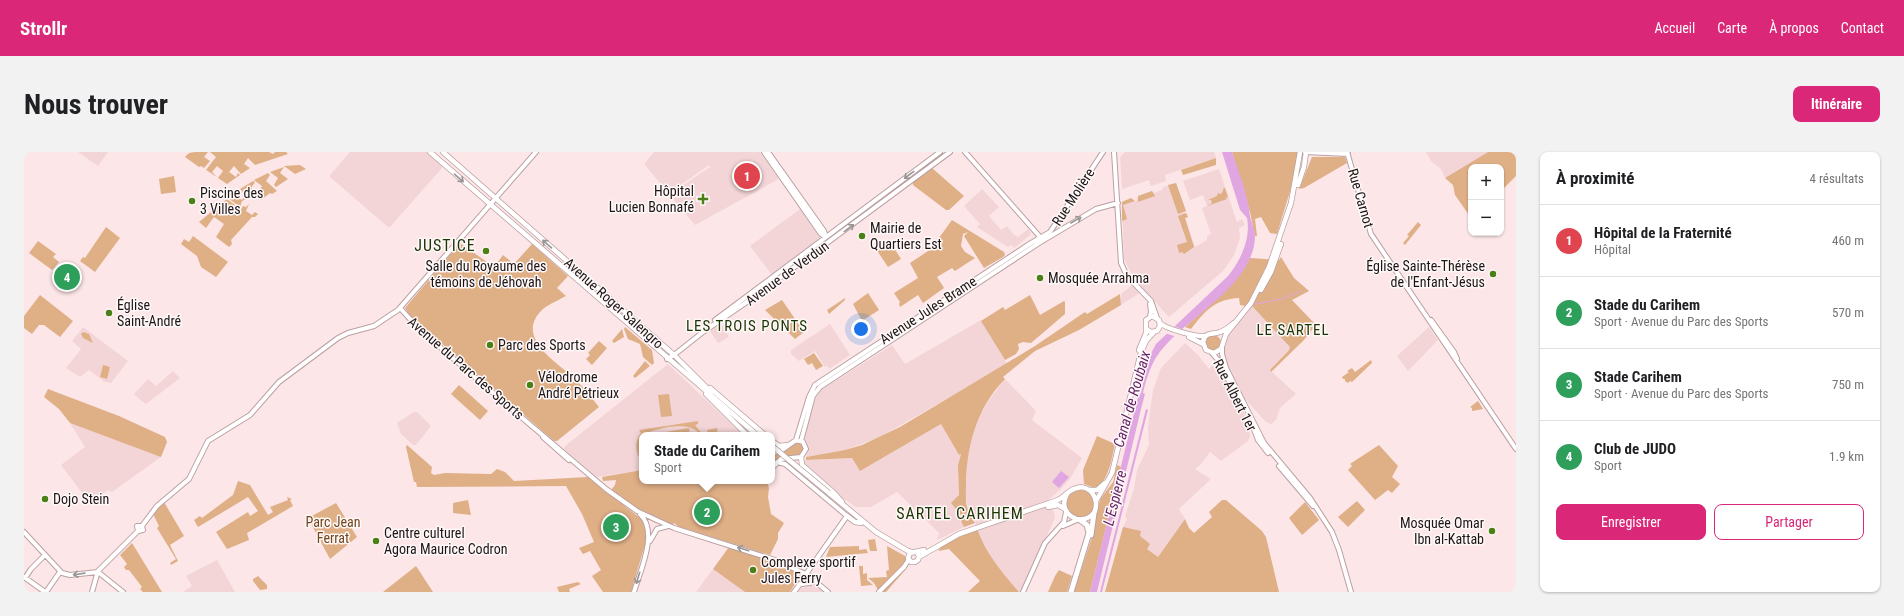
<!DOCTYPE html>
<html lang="fr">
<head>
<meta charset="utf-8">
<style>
  :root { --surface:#fff; --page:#f2f2f2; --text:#202124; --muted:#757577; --line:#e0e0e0; --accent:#db2777 }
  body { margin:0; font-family:"Roboto Condensed",sans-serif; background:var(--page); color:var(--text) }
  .controls { position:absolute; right:12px; top:12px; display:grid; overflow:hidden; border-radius:8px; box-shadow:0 1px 3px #0004 }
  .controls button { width:36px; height:36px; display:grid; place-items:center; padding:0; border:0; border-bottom:1px solid var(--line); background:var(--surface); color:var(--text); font:20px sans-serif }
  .you { position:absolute; left:837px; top:177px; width:14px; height:14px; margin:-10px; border:3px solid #fff; border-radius:50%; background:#1a73e8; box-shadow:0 0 0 6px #1a73e833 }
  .badge { display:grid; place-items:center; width:26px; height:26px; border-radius:50%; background:var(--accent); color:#fff; font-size:13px; font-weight:700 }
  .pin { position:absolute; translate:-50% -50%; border:2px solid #fff; box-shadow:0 1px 4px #0006 }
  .popup { position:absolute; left:615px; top:280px; width:136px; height:52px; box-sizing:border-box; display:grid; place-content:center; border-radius:8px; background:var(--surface); filter:drop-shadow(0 1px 3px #0005); font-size:13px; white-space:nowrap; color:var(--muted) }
  .popup b { font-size:15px; color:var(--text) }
  .popup::after { content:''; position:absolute; left:50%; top:100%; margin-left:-8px; border:8px solid transparent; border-top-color:var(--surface) }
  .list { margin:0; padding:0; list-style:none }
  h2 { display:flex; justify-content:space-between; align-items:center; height:52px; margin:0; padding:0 16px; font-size:17px }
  h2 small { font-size:13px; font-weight:400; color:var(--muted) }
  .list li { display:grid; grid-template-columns:26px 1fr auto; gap:12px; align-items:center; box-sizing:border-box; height:72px; padding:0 16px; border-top:1px solid var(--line) }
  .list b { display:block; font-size:15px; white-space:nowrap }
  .list p { margin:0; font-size:13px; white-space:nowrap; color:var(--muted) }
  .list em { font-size:13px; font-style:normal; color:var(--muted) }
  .actions { display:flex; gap:8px; padding:12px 16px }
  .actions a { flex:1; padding:9px 0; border:1px solid var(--accent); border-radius:8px; text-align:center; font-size:14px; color:var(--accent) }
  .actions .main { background:var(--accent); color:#fff }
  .map { position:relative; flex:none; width:1492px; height:440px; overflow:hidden; border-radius:8px }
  header { display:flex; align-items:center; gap:24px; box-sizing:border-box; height:56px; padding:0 20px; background:var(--accent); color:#fff }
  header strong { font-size:19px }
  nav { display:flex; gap:22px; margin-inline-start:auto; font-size:14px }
  .intro { display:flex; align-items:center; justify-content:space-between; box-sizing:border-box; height:96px; padding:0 24px }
  h1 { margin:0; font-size:28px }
  .button { padding:10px 18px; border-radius:8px; background:var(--accent); color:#fff; font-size:14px; font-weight:700 }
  main { display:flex; gap:24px; padding:0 24px }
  aside { flex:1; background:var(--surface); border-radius:8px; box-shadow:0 1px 3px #0004 }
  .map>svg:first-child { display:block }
</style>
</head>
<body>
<header>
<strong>Strollr</strong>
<nav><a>Accueil</a><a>Carte</a><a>À propos</a><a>Contact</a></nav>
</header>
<div class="intro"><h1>Nous trouver</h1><a class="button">Itinéraire</a></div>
<main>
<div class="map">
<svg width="1492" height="440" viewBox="0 0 1492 440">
  <rect width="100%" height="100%" fill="#fde6e7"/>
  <!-- built -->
  <path fill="#f3d5d7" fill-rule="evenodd" d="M54 0H84L74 14Z
    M326 0H403L418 13V16L366 75H364L306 25V23Z
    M630 0H736L754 26 753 28 671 73 621 13V11ZM685 13 686 15 658 34V32Z
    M1101 0H1190L1192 6 1141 23 1142 29 1127 34 1125 28 1098 37 1096 5Z
    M1402 0H1464L1421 26 1417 17 1407 9Z
    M1195 17 1213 70 1218 67 1221 73 1215 76 1216 86 1210 103 1199 119 1145 165 1120 138 1097 153V142L1113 129 1108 123 1100 107 1098 50 1107 46 1112 50 1114 44 1128 39 1130 41 1138 38 1139 35 1152 31 1162 59 1160 61H1162L1164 65 1161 66 1171 95 1183 88V84L1187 82 1178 56 1183 54 1179 43 1166 48 1159 29Z
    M958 37 975 55 965 64 977 78 983 74 990 83 994 85 1004 77 1007 81 1006 83 990 96 987 93 984 95 953 75 956 72 940 54Z
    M776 57 796 86 748 123 726 94Z
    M1228 154 1267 195 1246 218 1272 242 1256 256 1252 268 1247 272 1242 270 1221 247 1207 243 1218 256 1223 268 1226 284 1224 289 1197 309 1186 300 1177 312 1171 317 1187 327 1155 357 1161 367 1134 405 1123 397 1099 375 1103 367 1101 364 1110 337 1113 318 1125 293 1124 275 1129 238 1137 216 1161 191 1174 203 1185 217 1200 199 1203 185Z
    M957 168 983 212 856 285 821 298 782 305 785 296 780 284 794 240 868 193 881 212Z
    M697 171 705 185 694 191 686 179Z
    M806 172 826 203 805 217 803 214 801 215 791 199 775 209 767 202V198Z
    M59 175 104 209 87 231 81 230 65 218 56 225 42 216 57 197 48 189Z
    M1405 175 1414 188 1384 219 1373 204Z
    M644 212 719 283H618V318L573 325 540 297 541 294Z
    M149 219 156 226 122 252 119 250 110 242 124 227 132 234Z
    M981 227 1012 259 1008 268 1058 306 1046 327 1036 338 1024 348 1030 360 1031 366 997 440H995L968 407 957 388 951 369 944 358 942 344V313L946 291 953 270 964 249Z
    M390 260H393L407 274 392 293H389L377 282 373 271Z
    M46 271 134 302 137 305 88 340 84 338 69 349 65 350 37 313 61 295Z
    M917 272 935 303 937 301 934 313 935 343 938 364 937 369 940 375 913 388 915 381 873 340 847 355H832L820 347 780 312V308L828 306 836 319Z
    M193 408 211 440H159L168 434 162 424Z
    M689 417 721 440H672Z
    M789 433 800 440H774L777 436Z"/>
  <!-- green -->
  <path fill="#dfaf86" d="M171 0H184L180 5 186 9 180 16 177 14 175 15 161 5 165 1Z
    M186 0H245L249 2 251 0H262L264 2 231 13 224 6 220 12 226 16 217 22 210 14 205 20 212 25 214 21 216 23 203 32 194 26 199 19 193 14 188 20 193 25 182 18 192 5Z
    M1208 0H1274L1271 23 1253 82 1246 81 1237 65 1231 67 1233 84H1231L1226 60Z
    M1464 0H1492V24L1477 39V15H1447V66L1431 43 1429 33 1421 26Z
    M1288 5H1321L1323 11 1280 36 1275 37Z
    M1192 6V13L1159 23 1157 18Z
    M276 13 282 17 271 22 260 14Z
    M260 15 256 21 264 27 252 35 250 33 254 26 246 20Z
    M908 16 940 44 925 58H922L889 33V30Z
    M244 21 246 23 242 29 253 39 248 42 246 41 237 48 232 44 238 34 230 28Z
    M150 24 152 40 137 42 135 27Z
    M229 29 231 30 227 36 233 41 225 46 216 37Z
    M1152 31 1162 59 1154 62 1144 33Z
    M1201 36 1204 45H1202L1203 47 1183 54 1188 51 1187 48H1184L1193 44 1194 41 1197 42 1199 39V37Z
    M214 38 211 44 218 48 221 44 224 46 218 49 216 55 204 46Z
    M1128 39 1131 44 1114 50V44Z
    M1107 46 1111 49 1099 53 1103 67 1098 69V50Z
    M203 47 211 53 207 59 213 64 219 54 222 55 225 52 222 59 228 63 231 60 234 62 231 65H228L207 88 208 92 205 95 192 85 200 72 190 65 182 76 175 70Z
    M1162 61 1164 65 1161 66 1170 95 1160 102 1158 100 1155 101 1153 93 1163 90 1154 64Z
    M928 68 980 100 981 103 979 105 960 116 940 84 944 80 939 82 937 94 941 100 951 106 931 119 928 116 913 125 920 136 899 151 894 143 876 155 875 152 876 150 870 141 894 126 886 111 907 97Z
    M1394 70 1397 73 1381 93 1379 91 1385 84 1383 83Z
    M82 75 96 86 71 120 56 109 59 105 61 106Z
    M169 84 204 110 192 125 177 115 173 104 157 92 160 87 165 90Z
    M865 88 877 107 864 115 852 97Z
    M14 89 32 102 29 105 35 110 28 118 5 101Z
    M436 91 470 115 479 103 490 112 508 92 544 124 533 136 542 144C533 149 522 153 516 160 492 187 534 211 551 227 560 236 567 245 575 255L533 289H530L386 164 381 156Z
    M1257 105 1270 126 1285 139 1268 148 1292 173 1279 189 1247 220 1246 218 1265 198 1266 195 1228 154 1226 157 1222 154 1216 153 1215 146C1191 147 1181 159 1167 177L1161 175C1184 154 1212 134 1226 106L1255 108Z
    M844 141 855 158 838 169 829 152Z
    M1096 142 1097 153 1055 178 1011 199 979 225 981 227C953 255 942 295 942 334 942 341 941 351 944 358 945 363 949 367 951 371L940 375 937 369 938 364 927 351 935 343 934 313 937 302 935 303 917 272 836 319 828 306 782 308V305L821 298 838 293 876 275 1011 194 1061 160 1063 162Z
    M16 143 49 169 36 185 20 173H15L8 182 0 176V164Z
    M1006 143 1016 163 1040 149 1041 150V162L1007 191 999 190 994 192 995 197 992 202 981 208 957 169 979 155 981 158Z
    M821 146V148L805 162 803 158Z
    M758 148 780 180 771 187 741 158Z
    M601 175 628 198 630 211 628 213 619 205 616 192 604 187 600 177Z
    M598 177 600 185 590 191 588 189Z
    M59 180 65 182 69 191 59 186 57 182Z
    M1181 191a8 8 0 1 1 16 0a8 8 0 1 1-16 0Z
    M575 189 583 196 568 213 562 207 566 203 564 201Z
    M790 201 799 214 792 218 788 211 784 213 780 207Z
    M1347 208 1348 211 1328 230 1326 229 1324 231 1321 229V227H1319L1318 225 1325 220 1323 219 1328 216 1331 220Z
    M621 209 626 214 611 226 609 224Z
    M79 213 86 215 83 227 76 225Z
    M435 233 464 259 456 268 427 242Z
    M24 237 95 264 141 285 143 290 137 305 46 271 35 257 20 245Z
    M645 242 648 264 637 265 634 243Z
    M1454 249 1459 257 1448 259V256L1446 255Z
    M674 269V272L671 273 679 283H676C667 267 631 277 618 283L615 294 618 310C611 301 610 290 617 281L615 278Z
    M665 276 666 283H624Z
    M693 276 694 283H684L683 278Z
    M1073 284 1091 292C1088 305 1085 330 1071 336L1060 332 1059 318Z
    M771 289 777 291 779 294V300L775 304H762L748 314V303C758 303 764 295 771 289Z
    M383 293 408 315 407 321 410 323 421 321 467 322 473 317 481 320 490 329 564 325 621 370 623 386 607 440H579L568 424 577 418 566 399 559 402 555 396 570 390 558 362 542 334 393 335 392 330H390L382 295Z
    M1355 293 1374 314 1368 325 1376 332 1368 341 1364 338 1351 348 1324 318 1328 314 1326 312Z
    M1093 313 1097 315 1066 440H1050L1068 385 1070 366 1077 346 1089 330Z
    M618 318V329H743L745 336 744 345 747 362 760 371 754 381V387L746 403 655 375 650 371 648 373 616 358 587 338 591 333 592 328 579 329 578 325Z
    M214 329 226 333 244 363 249 360 246 355 264 348 263 345 268 347 266 348 269 354 223 381 225 388 203 397 192 380 224 360 226 364 234 359 224 345 174 375 170 368 176 364 178 366 209 343Z
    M1042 352a14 14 0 1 1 28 0a14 14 0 1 1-28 0Z
    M444 348 447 363 429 361V351Z
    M1198 348H1202L1238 379 1242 385 1255 440H1081L1099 375 1117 379 1116 384 1126 392 1123 397 1134 405 1161 367 1165 376 1170 381 1188 365 1185 360Z
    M1333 349 1341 358 1324 375 1314 365Z
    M140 350 160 384 146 393 154 409 147 413 146 411 152 407 133 376 135 374 129 362Z
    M1281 350 1295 368 1278 383 1265 366Z
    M312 351 333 385 306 407 284 366Z
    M953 376C961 401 978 420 995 440H944L956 429 925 397 914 399 922 389Z
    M851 387 853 399H846L844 388Z
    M108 391 138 440H119L116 437 118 435 105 418H102L100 415 103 412 96 403Z
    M835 394V398L842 397 844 401 802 405 806 395Z
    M863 394 881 404 882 409 854 438 850 431 844 426 863 425 862 419 865 418Z
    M705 395C723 401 757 408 771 419 774 421 774 424 774 427L766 440H721L689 417Z
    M392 414 409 440H359Z
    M835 414H839V422L843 421V428L849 433 837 434Z
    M882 417 862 440H858L880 418Z
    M1035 418 1048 424 1043 440H1024L1031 424Z
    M234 424 243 433V437L236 438 229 429V427Z
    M554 430 557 432 545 437 546 440H535L533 435Z"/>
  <!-- water -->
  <path fill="#e0a6e2" d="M1198 0H1208C1215 21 1224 43 1226 64 1227 70 1230 75 1231 82 1232 131 1168 162 1140 195 1128 208 1123 224 1119 241L1121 242 1118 253 1073 440H1066L1114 245 1117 241 1125 205 1132 192 1204 124C1217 108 1227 86 1223 66L1216 58Z
    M1122 257 1124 258 1078 440H1076Z
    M1037 319 1045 325 1035 336 1028 330Z"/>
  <!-- pier -->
  <path fill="#fde6e7" d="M1149 174 1161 178 1153 185 1141 181Z"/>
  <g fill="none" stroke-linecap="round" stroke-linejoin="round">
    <!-- stream -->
    <path stroke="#e0a6e2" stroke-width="1" d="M1231 152 1258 147 1277 139"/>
    <!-- secondary casing -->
    <g stroke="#bba0a2" stroke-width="6">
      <path id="secondary" d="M740 0 797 82 802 85
        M744 0 800 79 802 85
        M941 0 1017 86
        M1090 0 1097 111 1103 124 1127 149 1133 166
        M1281 0 1324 2
        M1323 0 1347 82 1492 297
        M376 156 395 177 510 276
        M1126 165 1127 160 1126 152
        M691 168 916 0
        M1407 168 1430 200 1433 207
        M1198 196V202L1202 216 1240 291 1286 346 1308 380 1315 398 1327 440
        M1188 201 1195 209 1211 242
        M643 207 650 203 679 180 730 145 926 0
        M1228 272 1234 288 1244 301
        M509 275 582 337 613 359 650 376 751 408 786 424 788 427 786 431 776 432 770 440
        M519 285 545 308
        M772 288 785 245 791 233 1007 91 1026 80 1079 0
        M777 289 789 244 796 235 1015 91 1072 57 1094 51
        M748 301 758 298 772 288 779 290 782 297 777 305 757 307 748 316
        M753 310 761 312 823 364 782 422
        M1255 314 1289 354
        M1039 374 1053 368
        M114 379 113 374H118
        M0 380 38 421 46 423 74 420
        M626 389 633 377 644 374
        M74 420 99 440
        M0 425 21 440
        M1 426 7 417 21 403
        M787 426 804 440
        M779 432 777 426 781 422
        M22 440 36 420
        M68 440 74 419 114 379 119 378 118 374 133 354 165 327 184 289 226 263 255 230 314 186 324 181 350 174 374 158 512 0
        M610 440C616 419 635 380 616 362
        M855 440 880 415 885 407
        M999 440 1021 391 1040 370 1042 360"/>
    </g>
    <!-- primary casing -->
    <g stroke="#bba0a2" stroke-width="6">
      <path id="primary" d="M406 0 733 283
        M419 0 650 203 687 240
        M1274 33 1280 15 1282 0
        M1237 138 1247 120 1257 92
        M1136 171C1142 177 1172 185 1181 184
        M1210 171C1206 174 1202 178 1196 180 1188 183 1181 179 1179 190L1182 198 1190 201 1197 197 1202 182 1227 151 1245 115 1267 51 1276 0
        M1165 185 1179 192
        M1115 198 1122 181V168L1128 164 1135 168 1136 174 1133 179 1127 180 1122 177
        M686 236 741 283
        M682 242 723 283
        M748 289 755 294 764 293
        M777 305 778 313 810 341 818 350
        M1066 338H1073L1081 331
        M805 341 852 380 884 399 888 400
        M1072 349 1088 321 1117 200 1122 189 1130 180
        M1024 355 1034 353 1041 357
        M823 364 831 370 837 371
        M893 400 895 404 894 408 891 410H887L884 406 886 401 900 398
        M895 405 935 382 1034 348C1040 345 1044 339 1050 337 1065 330 1077 347 1070 361 1056 377 1032 360 1043 342"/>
    </g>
    <!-- highway casing -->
    <g stroke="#bba0a2" stroke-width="7">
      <path id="highway" d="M1067 383 1070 361
        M1047 440 1065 381 1063 373 1056 368"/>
    </g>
    <!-- secondary -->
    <use href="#secondary" stroke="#fff" stroke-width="4"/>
    <!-- primary -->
    <use href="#primary" stroke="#fff" stroke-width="4.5"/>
    <!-- highway -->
    <use href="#highway" stroke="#fff" stroke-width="5"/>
    <!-- primary-bridge casing -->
    <g stroke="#bba0a2" stroke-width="6" stroke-linecap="butt">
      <path id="primary-bridge" d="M748 294 805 341"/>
    </g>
    <!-- primary-bridge -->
    <use href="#primary-bridge" stroke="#fff" stroke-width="4.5"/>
  </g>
  <!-- one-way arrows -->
  <defs><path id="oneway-shaft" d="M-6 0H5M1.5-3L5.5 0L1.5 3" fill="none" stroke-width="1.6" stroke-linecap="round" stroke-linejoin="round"/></defs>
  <g stroke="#999595">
    <use href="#oneway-shaft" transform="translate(885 23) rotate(143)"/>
    <use href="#oneway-shaft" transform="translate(435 26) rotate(41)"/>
    <use href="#oneway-shaft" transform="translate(1052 68) rotate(-30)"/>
    <use href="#oneway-shaft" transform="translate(825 76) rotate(-37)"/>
    <use href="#oneway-shaft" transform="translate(523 92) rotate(-139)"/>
    <use href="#oneway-shaft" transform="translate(719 397) rotate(-163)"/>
    <use href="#oneway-shaft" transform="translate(55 422) rotate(172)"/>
    <use href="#oneway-shaft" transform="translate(614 426) rotate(107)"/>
  </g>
  <!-- markers -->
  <g fill="#4b8016" stroke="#fef8f8" stroke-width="1.5">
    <path d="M677 41h4v4h4v4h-4v4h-4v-4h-4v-4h4z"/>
    <circle cx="168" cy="49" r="4"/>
    <circle cx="838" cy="84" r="4"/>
    <circle cx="462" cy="99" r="4"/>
    <circle cx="1469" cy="122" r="4"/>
    <circle cx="1016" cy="126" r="4"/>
    <circle cx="85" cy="161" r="4"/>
    <circle cx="466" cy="193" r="4"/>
    <circle cx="506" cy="233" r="4"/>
    <circle cx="21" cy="347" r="4"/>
    <circle cx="1468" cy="379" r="4"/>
    <circle cx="352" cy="389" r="4"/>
    <circle cx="729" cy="418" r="4"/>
  </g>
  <g text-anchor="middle" stroke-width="3" stroke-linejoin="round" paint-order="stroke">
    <!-- poi labels -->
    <g font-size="14" fill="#1d1414" stroke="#fef8f8" text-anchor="start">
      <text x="670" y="44" text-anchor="end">Hôpital<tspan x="670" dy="16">Lucien Bonnafé</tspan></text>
      <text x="176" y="46">Piscine des<tspan x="176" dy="16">3 Villes</tspan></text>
      <text x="846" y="81">Mairie de<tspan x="846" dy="16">Quartiers Est</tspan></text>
      <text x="462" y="119" text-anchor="middle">Salle du Royaume des<tspan x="462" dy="16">témoins de Jéhovah</tspan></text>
      <text x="1461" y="119" text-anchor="end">Église Sainte-Thérèse<tspan x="1461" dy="16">de l'Enfant-Jésus</tspan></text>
      <text x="1024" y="131">Mosquée Arrahma</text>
      <text x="93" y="158">Église<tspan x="93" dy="16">Saint-André</tspan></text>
      <text x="474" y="198">Parc des Sports</text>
      <text x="514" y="230">Vélodrome<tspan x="514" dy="16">André Pétrieux</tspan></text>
      <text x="29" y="352">Dojo Stein</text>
      <text x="1460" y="376" text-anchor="end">Mosquée Omar<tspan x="1460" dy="16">Ibn al-Kattab</tspan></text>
      <text x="360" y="386">Centre culturel<tspan x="360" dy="16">Agora Maurice Codron</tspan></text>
      <text x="737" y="415">Complexe sportif<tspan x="737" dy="16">Jules Ferry</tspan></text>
    </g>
    <!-- street labels -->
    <g font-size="14" fill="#1d1414" stroke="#fef8f8">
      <text transform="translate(1049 45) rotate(-57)" y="5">Rue Molière</text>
      <text transform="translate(1337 46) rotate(74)" y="5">Rue Carnot</text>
      <text transform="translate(763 121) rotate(-36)" y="5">Avenue de Verdun</text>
      <text transform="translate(590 151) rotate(42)" y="5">Avenue Roger Salengro</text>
      <text transform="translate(904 158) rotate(-33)" y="5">Avenue Jules Brame</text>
      <text transform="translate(442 216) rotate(41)" y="5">Avenue du Parc des Sports</text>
      <text transform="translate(1211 243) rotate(63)" y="5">Rue Albert 1er</text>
    </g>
    <!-- park labels -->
    <g font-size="14" fill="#71461d" stroke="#fef8f8">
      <text x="309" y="375">Parc Jean<tspan x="309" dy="16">Ferrat</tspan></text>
    </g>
    <!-- neighbourhood labels -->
    <g font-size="15" letter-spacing="1" fill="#1b3403" stroke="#fef8f8">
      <text x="723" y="179">LES TROIS PONTS</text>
      <text x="1269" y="183">LE SARTEL</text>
    </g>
    <!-- water labels -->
    <g font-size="15" font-style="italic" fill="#631f67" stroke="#fef8f8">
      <text transform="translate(1108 247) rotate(-74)" y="5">Canal de Roubaix</text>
      <text transform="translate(1091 346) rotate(-76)" y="5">L'Espierre</text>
    </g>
    <!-- quarter labels -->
    <g font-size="16" letter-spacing="1" fill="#1b3403" stroke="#fef8f8">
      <text x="421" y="99">JUSTICE</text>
      <text x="936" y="367">SARTEL CARIHEM</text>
    </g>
  </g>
</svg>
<div class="controls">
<button>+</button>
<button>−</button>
</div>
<div class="you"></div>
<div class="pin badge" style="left:723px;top:24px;background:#e0444e">1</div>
<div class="pin badge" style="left:683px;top:360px;background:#2e9e5b">2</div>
<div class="popup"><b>Stade du Carihem</b>Sport</div>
<div class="pin badge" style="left:592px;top:375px;background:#2e9e5b">3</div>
<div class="pin badge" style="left:43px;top:125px;background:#2e9e5b">4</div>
</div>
<aside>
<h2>À proximité<small>4 résultats</small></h2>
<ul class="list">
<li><span class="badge" style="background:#e0444e">1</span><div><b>Hôpital de la Fraternité</b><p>Hôpital</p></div><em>460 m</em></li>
<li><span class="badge" style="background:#2e9e5b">2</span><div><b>Stade du Carihem</b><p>Sport · Avenue du Parc des Sports</p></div><em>570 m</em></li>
<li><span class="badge" style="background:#2e9e5b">3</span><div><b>Stade Carihem</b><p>Sport · Avenue du Parc des Sports</p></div><em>750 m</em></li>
<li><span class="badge" style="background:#2e9e5b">4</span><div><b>Club de JUDO</b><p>Sport</p></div><em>1.9 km</em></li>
</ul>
<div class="actions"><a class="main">Enregistrer</a><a>Partager</a></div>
</aside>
</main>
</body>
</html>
